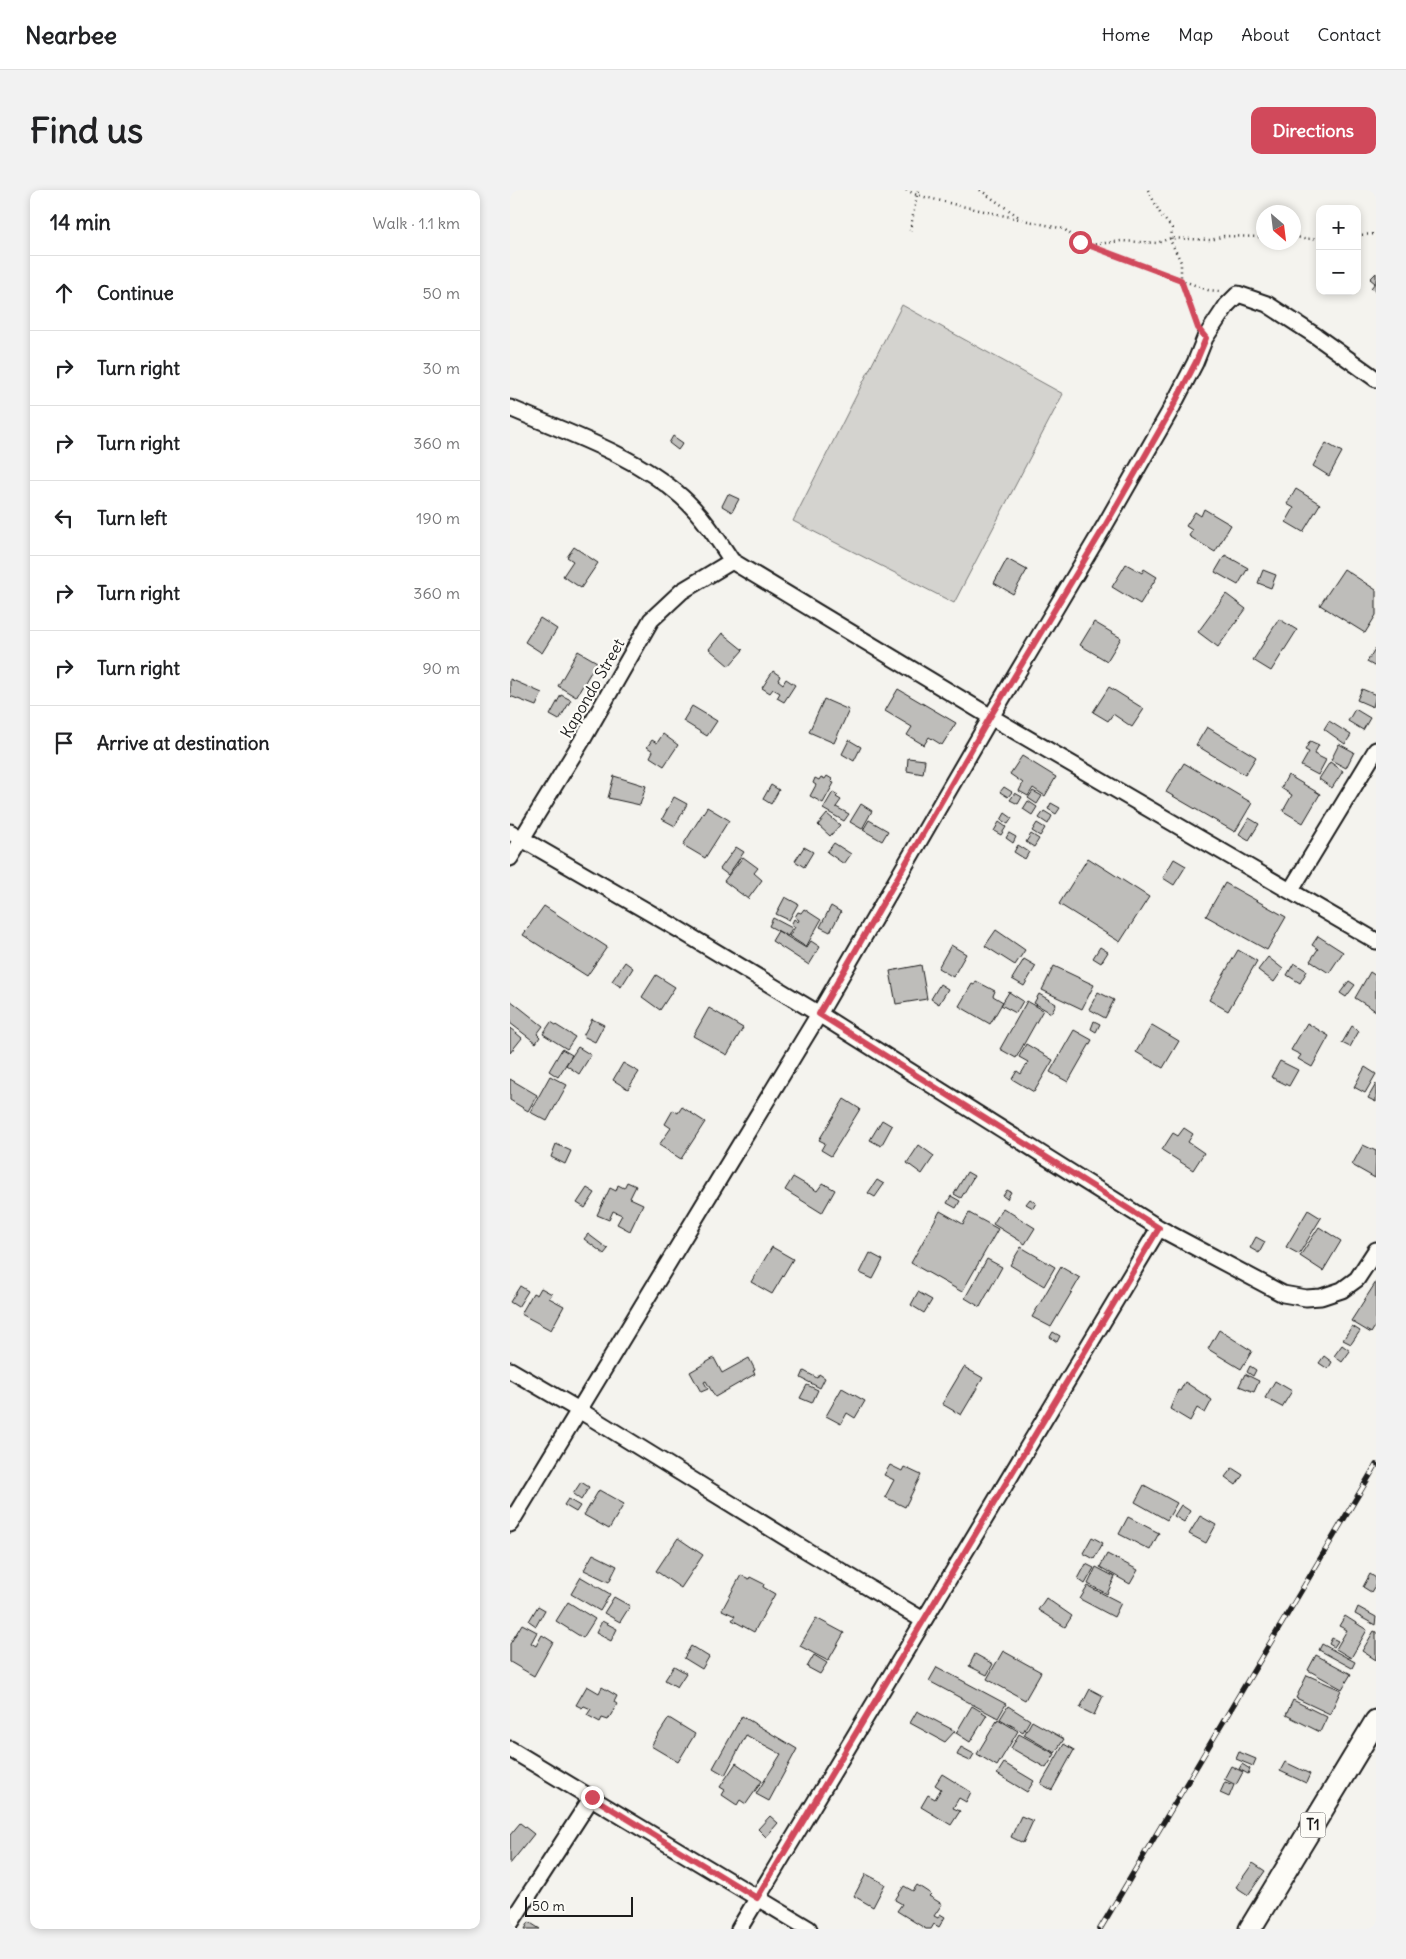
<!DOCTYPE html>
<html lang="en">
<head>
<meta charset="utf-8">
<style>
  :root { --surface:#fff; --page:#f2f2f2; --text:#202124; --muted:#757577; --line:#e0e0e0; --accent:#d1495b }
  body { margin:0; font-family:Delius,sans-serif; background:var(--page); color:var(--text) }
  .controls { position:absolute; right:15px; top:15px; display:grid; overflow:hidden; border-radius:10px; box-shadow:0 2px 8px #0003 }
  .controls button { width:45px; height:45px; display:grid; place-items:center; padding:0; border:0; border-bottom:1px solid var(--line); background:var(--surface); color:var(--text); font:25px sans-serif }
  .compass { position:absolute; left:746px; top:15px; width:45px; height:45px; border-radius:50%; background:var(--surface); box-shadow:0 2px 8px #0003; rotate:152deg }
  .scale { position:absolute; left:15px; bottom:12px; width:108px; box-sizing:border-box; padding-left:5px; border:2px solid #1c1c1c; border-top:0; font-size:14px; line-height:18px; white-space:nowrap; color:#1c1c1c; -webkit-text-stroke:4px #fdfcf7; paint-order:stroke }
  .stop { position:absolute; width:15px; height:15px; margin:-11px; border:4px solid #d1495b; border-radius:50%; background:#fff }
  .stop.end { background:#d1495b; border-color:#fff; box-shadow:0 1px 5px #0008 }
  .list { margin:0; padding:0; list-style:none }
  h2 { display:flex; justify-content:space-between; align-items:center; height:65px; margin:0; padding:0 20px; font-size:21px }
  h2 small { font-size:16px; font-weight:400; color:var(--muted) }
  .list li { display:grid; grid-template-columns:32px 1fr auto; gap:15px; align-items:center; box-sizing:border-box; height:75px; padding:0 20px; border-top:1px solid var(--line) }
  .list b { display:block; font-size:19px; white-space:nowrap }
  .list em { font-size:16px; font-style:normal; color:var(--muted) }
  .icon { flex:none; width:28px; height:28px; fill:none; stroke:currentColor; stroke-width:2; stroke-linecap:round; stroke-linejoin:round }
  .map { position:relative; flex:none; width:866px; height:1739px; overflow:hidden; border-radius:10px }
  header { display:flex; align-items:center; gap:30px; box-sizing:border-box; height:70px; padding:0 25px; background:var(--surface); border-bottom:1px solid var(--line) }
  header strong { font-size:24px }
  nav { display:flex; gap:28px; margin-inline-start:auto; font-size:18px }
  .intro { display:flex; align-items:center; justify-content:space-between; box-sizing:border-box; height:120px; padding:0 30px }
  h1 { margin:0; font-size:35px }
  .button { padding:12px 22px; border-radius:10px; background:var(--accent); color:#fff; font-size:18px; font-weight:700 }
  main { display:flex; gap:30px; padding:0 30px }
  aside { flex:1; background:var(--surface); border-radius:10px; box-shadow:0 2px 8px #0003 }
  .map>svg:first-child { display:block }
</style>
</head>
<body>
<header>
<strong>Nearbee</strong>
<nav><a>Home</a><a>Map</a><a>About</a><a>Contact</a></nav>
</header>
<div class="intro"><h1>Find us</h1><a class="button">Directions</a></div>
<main>
<aside>
<h2>14 min<small>Walk · 1.1 km</small></h2>
<ul class="list">
<li><svg class="icon" aria-label="ahead" viewBox="0 0 24 24"><path d="M12 20V5M6 11l6-6 6 6"/></svg><div><b>Continue</b></div><em>50 m</em></li>
<li><svg class="icon" aria-label="right" viewBox="0 0 24 24"><path d="M7 20v-9h11M14 6l5 5-5 5"/></svg><div><b>Turn right</b></div><em>30 m</em></li>
<li><svg class="icon" aria-label="right" viewBox="0 0 24 24"><path d="M7 20v-9h11M14 6l5 5-5 5"/></svg><div><b>Turn right</b></div><em>360 m</em></li>
<li><svg class="icon" aria-label="left" viewBox="0 0 24 24"><path d="M17 20v-9H6M10 6l-5 5 5 5"/></svg><div><b>Turn left</b></div><em>190 m</em></li>
<li><svg class="icon" aria-label="right" viewBox="0 0 24 24"><path d="M7 20v-9h11M14 6l5 5-5 5"/></svg><div><b>Turn right</b></div><em>360 m</em></li>
<li><svg class="icon" aria-label="right" viewBox="0 0 24 24"><path d="M7 20v-9h11M14 6l5 5-5 5"/></svg><div><b>Turn right</b></div><em>90 m</em></li>
<li><svg class="icon" aria-label="arrive" viewBox="0 0 24 24"><path d="M6 21V4h12l-3 4 3 4H6"/></svg><div><b>Arrive at destination</b></div></li>
</ul>
</aside>
<div class="map">
<svg width="866" height="1739" viewBox="0 0 866 1739">
  <rect width="100%" height="100%" fill="#f4f3ee"/>
  <filter id="ink" filterUnits="userSpaceOnUse"><feTurbulence type="fractalNoise" baseFrequency=".02" numOctaves="2"/><feDisplacementMap in="SourceGraphic" scale="10" xChannelSelector="R" yChannelSelector="G"/><feConvolveMatrix kernelMatrix="1 2 1 2 8 2 1 2 1" color-interpolation-filters="sRGB"/></filter>
  <g filter="url(#ink)">
    <!-- green -->
    <path fill="#d4d3cf" stroke="#787876" d="M392 115 553 204 444 413 283 331Z"/>
    <!-- building -->
    <path fill="#bebdba" stroke="#1c1c1c" d="M866 83V103L861 98 865 93 860 89Z
      M163 246 173 253 168 260 159 253Z
      M816 253 832 262 819 286 803 276Z
      M786 299 810 314 793 342 776 332 784 318 777 314Z
      M218 304 229 309 222 322 212 316Z
      M694 319 721 335 705 362 679 346 682 340 676 336 685 322 691 326Z
      M64 357 88 373 71 398 53 386 63 371 57 367Z
      M715 365 738 378 728 395 705 382Z
      M497 369 517 380 503 404 484 393Z
      M616 374 632 383 634 379 647 387 630 414 602 397Z
      M834 379 866 400V425L855 443 810 415Z
      M753 380 766 385 761 398 748 393Z
      M716 404 736 419 708 457 688 442Z
      M30 428 47 439 32 463 15 452Z
      M769 429 787 440 761 481 743 470Z
      M584 432 611 448 597 471 570 455Z
      M212 443 233 460 219 476 199 459Z
      M866 457V477L857 472Z
      M68 461 87 472 66 507 48 496Z
      M263 481 270 486 268 490 273 494 276 489 285 495 274 512 267 508 270 503 263 499 260 503 252 498Z
      M0 489 32 503 26 516 0 506Z
      M599 497 634 519 622 537 603 524 598 531 583 522Z
      M388 499 446 533 432 555 419 547 414 555 397 545 402 537 375 521Z
      M852 499 866 505 863 517 847 510Z
      M51 505 61 510 49 530 40 525Z
      M314 509 339 520 324 553 299 542Z
      M182 516 207 531 197 546 173 531Z
      M845 519 860 528 853 540 838 531Z
      M819 531 841 545 835 554 814 539Z
      M697 537 746 567 735 585 686 555Z
      M153 544 168 555 154 576 140 567 143 561 137 557 142 550 147 553Z
      M339 550 351 557 344 571 332 564Z
      M800 551 809 555 804 564 816 570 808 585 791 576 799 562 795 560Z
      M829 554 844 562 836 578 821 570Z
      M512 566 546 587 535 606 523 598 518 606 509 601 513 593 500 584Z
      M398 568 415 570 413 584 397 581Z
      M820 572 833 581 822 598 809 589Z
      M674 573 742 613 725 642 656 602Z
      M778 585 810 604 793 633 773 621 782 605 771 598Z
      M104 586 136 596 130 615 98 608Z
      M317 586 322 589 321 592 324 593 313 613 300 606 306 595 303 593 305 588 309 590 311 587 315 589Z
      M261 595 269 600 261 614 253 609Z
      M494 597 502 602 498 607 490 602Z
      M523 601 532 606 527 614 518 608Z
      M323 602 328 605 326 607 331 610 326 617 339 624 334 631 313 619Z
      M505 603 512 607 508 614 500 610Z
      M164 607 177 614 165 636 152 629Z
      M518 611 527 617 522 625 513 619Z
      M541 613 550 618 546 624 538 619Z
      M351 614 362 621 352 639 340 632Z
      M197 617 219 630 195 668 173 655Z
      M534 621 542 626 538 634 529 628Z
      M495 623 502 628 498 634 491 630Z
      M317 624 330 635 320 646 308 635Z
      M739 628 749 634 739 650 729 644Z
      M359 630 378 641 372 651 353 640Z
      M489 632 496 637 491 645 484 641Z
      M527 633 535 638 530 646 522 641Z
      M499 643 506 647 503 653 496 648Z
      M521 644 529 649 524 657 516 652Z
      M324 653 341 664 334 674 317 662Z
      M508 655 519 662 515 669 504 662Z
      M226 657 234 662 218 685 210 679Z
      M294 657 303 662 294 677 285 671Z
      M233 667 248 678 244 683 252 690 238 709 214 691Z
      M578 668 639 707 610 752 549 714Z
      M664 669 676 676 664 695 653 688Z
      M715 693 776 727 757 760 696 726Z
      M275 707 288 714 279 730 266 724Z
      M34 716 97 757 77 786 13 745Z
      M321 716 331 722 320 742 310 737Z
      M294 719 311 730 296 757 279 746 285 737 281 735 284 729 288 732 289 730 285 727 288 722 291 723Z
      M263 728 282 738 278 746 259 736Z
      M486 740 515 760 505 775 475 756Z
      M268 741 296 758 301 751 310 757 299 775 262 751Z
      M808 746 833 762 819 783 800 771 808 759 802 755Z
      M441 755 456 764 443 787 428 778Z
      M590 757 598 762 591 773 583 768Z
      M728 760 747 771 718 821 699 810Z
      M758 767 773 779 764 792 748 780Z
      M514 769 526 776 514 796 502 789Z
      M115 772 123 778 111 797 102 791Z
      M784 773 797 781 790 793 777 785Z
      M411 775 417 809 386 814 380 781Z
      M544 776 584 795 572 819 532 800Z
      M860 782 866 786V821L845 808Z
      M146 785 165 797 150 820 132 807Z
      M466 791 485 801 483 806 493 812 480 834 449 816 462 794 464 795Z
      M839 791 845 795 836 807 830 803Z
      M430 794 438 799 429 814 421 809Z
      M499 802 513 811 506 823 491 815Z
      M588 802 604 810 595 828 579 819Z
      M529 804 546 814 541 823 524 813Z
      M0 810 33 836 27 844 30 847 26 853 0 833Z
      M517 811 533 820 506 868 490 859Z
      M199 818 233 838 217 865 183 846Z
      M82 829 94 835 85 852 73 846Z
      M584 831 590 834 586 842 581 839Z
      M41 832 65 847 57 859 33 844Z
      M797 833 819 846 802 877 788 869 791 865 781 860Z
      M642 835 669 851 653 878 626 862Z
      M842 836 849 841 840 857 832 853Z
      M0 838 12 848 0 863Z
      M564 840 582 850 558 892 540 882Z
      M516 854 543 870 524 902 502 889 507 881 511 884 518 872 509 867Z
      M68 857 81 865 69 884 56 875Z
      M52 859 62 865 48 887 39 881Z
      M770 871 788 880 779 896 761 887Z
      M113 873 129 882 118 899 103 890Z
      M855 877 866 884 855 903 844 897Z
      M40 886 57 895 37 931 20 922Z
      M0 889 27 905 18 921 0 910Z
      M866 894V912L858 908Z
      M334 909 350 919 321 966 311 960 315 953 309 950Z
      M172 917 195 932 171 969 149 955 161 938 155 934 163 920 168 923Z
      M372 930 382 936 371 956 360 950Z
      M674 938 683 944 678 952 694 963 683 980 652 960 663 943 668 946Z
      M46 954 61 961 55 974 41 967Z
      M409 955 424 966 412 984 397 973Z
      M853 955 866 961 865 988 842 975Z
      M457 982 464 986 451 1008 444 1004Z
      M283 987 307 1001 313 993 325 1000 312 1023 275 1000Z
      M367 990 374 994 365 1007 358 1003Z
      M117 992 126 996 120 1008 133 1014 120 1041 107 1034 112 1025 103 1021 99 1030 87 1025 100 998 106 1001 108 995 114 998Z
      M77 998 85 1003 75 1018 67 1013Z
      M497 1000 501 1002 497 1009 493 1006Z
      M441 1006 450 1011 446 1018 437 1013Z
      M520 1009 526 1013 523 1018 516 1014Z
      M493 1018 525 1038 515 1054 483 1034Z
      M798 1020 811 1028 789 1064 776 1057Z
      M430 1021 453 1034 459 1023 488 1039 452 1102 401 1073Z
      M809 1037 831 1051 813 1081 790 1066Z
      M78 1044 98 1059 94 1064 74 1049Z
      M746 1047 755 1052 749 1063 740 1058Z
      M262 1057 283 1069 262 1104 241 1092Z
      M511 1057 545 1077 534 1096 500 1075Z
      M360 1063 373 1070 363 1089 350 1083Z
      M477 1069 492 1077 470 1117 455 1108Z
      M551 1077 570 1088 541 1137 522 1127Z
      M866 1092V1135L861 1143 841 1131Z
      M10 1096 18 1101 8 1117 0 1112Z
      M31 1098 42 1104 39 1108 54 1116 41 1140 11 1124 23 1103 27 1105Z
      M408 1102 422 1110 414 1123 401 1115Z
      M842 1136 850 1141 841 1154 833 1150Z
      M709 1140 742 1161 731 1179 698 1159Z
      M543 1142 550 1146 547 1152 540 1147Z
      M832 1155 840 1161 832 1172 824 1166Z
      M814 1166 822 1172 818 1179 809 1173Z
      M204 1168 212 1183 239 1168 245 1180 243 1181 245 1184 205 1207 196 1191 194 1192 198 1199 191 1202 180 1182Z
      M740 1176 746 1180 743 1186 737 1182Z
      M454 1177 473 1188 451 1225 432 1214Z
      M294 1181 307 1188 309 1184 315 1188 310 1198 291 1188Z
      M735 1184 749 1191 744 1202 729 1196Z
      M765 1191 782 1201 772 1217 755 1208Z
      M675 1192 702 1210 695 1223 687 1218 680 1231 660 1219 668 1200 670 1201Z
      M297 1195 308 1200 302 1213 290 1208Z
      M332 1198 355 1211 345 1228 337 1223 331 1234 316 1226Z
      M380 1275 392 1281 394 1277 411 1285 395 1317 375 1307 384 1290 374 1285Z
      M722 1278 733 1285 726 1295 715 1287Z
      M71 1292 79 1297 71 1310 63 1304Z
      M634 1295 667 1313 657 1330 625 1312Z
      M89 1300 114 1314 99 1339 74 1325Z
      M58 1309 70 1316 66 1322 54 1315Z
      M671 1315 680 1321 674 1332 664 1326Z
      M690 1326 706 1335 696 1353 679 1344Z
      M618 1327 649 1343 640 1360 609 1344Z
      M582 1347 593 1353 584 1369 573 1363Z
      M168 1348 193 1365 171 1398 146 1381Z
      M83 1364 107 1376 99 1392 74 1380Z
      M597 1364 628 1380 620 1394 590 1377Z
      M576 1374 584 1378 575 1394 568 1389Z
      M586 1377 605 1387 597 1404 578 1394Z
      M860 1384 866 1388V1394L861 1402 853 1397Z
      M231 1385 239 1389 240 1387 254 1394 253 1397 265 1404 244 1442 222 1430 225 1426 212 1420Z
      M71 1387 100 1404 90 1421 61 1404Z
      M578 1396 611 1413 604 1427 570 1409Z
      M104 1407 120 1416 110 1432 94 1423Z
      M536 1408 562 1426 555 1437 528 1420Z
      M58 1412 85 1429 73 1448 46 1431Z
      M28 1416 35 1420 26 1436 19 1431Z
      M848 1417 866 1427 865 1435 845 1424Z
      M835 1426 857 1440 841 1468 826 1459 837 1440 829 1436Z
      M306 1428 334 1443 318 1471 290 1456Z
      M92 1431 107 1439 101 1451 86 1443Z
      M12 1434 27 1442 21 1453 26 1456 32 1445 43 1452 24 1486 0 1472V1454Z
      M864 1441 866 1442V1470L852 1461Z
      M822 1448 828 1451 824 1457 819 1454Z
      M812 1454 845 1472 842 1478 809 1460Z
      M181 1456 199 1467 192 1479 174 1468Z
      M493 1461 531 1482 515 1510 477 1489Z
      M465 1464 483 1474 477 1485 459 1476Z
      M304 1465 317 1473 310 1484 297 1477Z
      M806 1465 841 1484 832 1499 798 1480Z
      M164 1476 176 1483 167 1497 155 1490Z
      M427 1477 496 1514 488 1528 419 1491Z
      M797 1485 831 1500 820 1524 786 1508Z
      M77 1496 89 1503 92 1497 107 1506 104 1512 107 1514 98 1530 92 1528 90 1532 77 1525 81 1519 74 1516 72 1518 66 1515Z
      M580 1499 593 1506 584 1525 570 1518Z
      M783 1510 817 1527 810 1542 776 1525Z
      M462 1516 477 1525 460 1552 446 1543Z
      M498 1516 520 1530 513 1542 490 1529Z
      M407 1521 445 1541 435 1552 400 1533Z
      M232 1526 287 1559 259 1611 246 1604 271 1564 236 1545 215 1585 203 1578Z
      M159 1528 185 1544 168 1572 141 1556Z
      M488 1529 508 1541 487 1576 467 1564Z
      M522 1531 554 1549 545 1563 514 1545Z
      M509 1544 545 1564 536 1578 501 1558Z
      M554 1554 564 1560 542 1600 531 1594Z
      M451 1557 464 1564 460 1571 447 1565Z
      M729 1562 746 1569 743 1576 726 1569Z
      M775 1572 800 1584 796 1593 770 1581Z
      M226 1573 252 1591 236 1614 230 1610 227 1615 212 1605 215 1600 210 1597Z
      M494 1573 524 1591 517 1602 487 1584Z
      M732 1574 740 1579 738 1584 729 1579Z
      M721 1576 733 1582 726 1595 714 1589Z
      M432 1584 461 1602 456 1612 449 1608 443 1618 450 1621 441 1635 411 1617 418 1605 425 1609 431 1599 425 1595Z
      M715 1592 724 1595 719 1607 710 1603Z
      M260 1626 268 1633 256 1647 248 1639Z
      M511 1626 523 1631 513 1653 501 1647Z
      M10 1633 24 1644 0 1674V1645Z
      M743 1673 755 1681 738 1705 726 1697Z
      M356 1684 375 1694 363 1717 344 1706Z
      M407 1695 421 1704 419 1706 432 1714 424 1726 428 1728 430 1724 435 1727 429 1737 424 1734 421 1739H416L387 1721 392 1714 385 1710 394 1696 403 1701Z
      M19 1732 30 1739H15Z"/>
    <g fill="none" stroke-linecap="round" stroke-linejoin="round">
      <!-- minor casing -->
      <g stroke="#1c1c1c" stroke-width="19">
        <path id="minor" d="M0 218C58 243 125 265 172 307 192 325 207 348 222 371L481 527 866 751
          M0 642 168 739 309 824 649 1038 773 1104 796 1108 811 1107 832 1100 847 1089 866 1060
          M0 668 73 549 141 430 172 401 222 371
          M781 700 866 560
          M0 1180 69 1220 299 1362 413 1430
          M0 1334 309 824 481 527 595 335 659 223 685 173 695 148 717 115 728 104 757 114 806 146 866 189
          M0 1559 299 1739
          M0 1734 82 1607
          M229 1739 649 1038"/>
      </g>
      <!-- highway casing -->
      <g stroke="#1c1c1c" stroke-width="25">
        <path id="highway" d="M740 1739 866 1531"/>
      </g>
      <!-- path -->
      <path stroke="#1c1c1c" stroke-width="2.5" stroke-dasharray="1 4" stroke-linecap="butt" d="M396 0 407 5 447 15 554 39 570 52 698 100 709 101
        M470 0 509 27
        M638 0 651 25 662 38 661 52 671 72V90L687 134
        M400 41 408 0
        M847 45 866 44
        M784 46 794 49 810 48
        M580 55 611 51 647 53 661 48 701 50 714 46 754 47"/>
      <!-- minor -->
      <use href="#minor" stroke="#fdfcf7" stroke-width="15"/>
      <!-- highway -->
      <use href="#highway" stroke="#fdfcf7" stroke-width="21"/>
      <!-- rail casing -->
      <g stroke="#1c1c1c" stroke-width="5.5">
        <path id="rail" d="M590 1739 866 1275"/>
      </g>
      <!-- rail -->
      <use href="#rail" stroke="#fdfcf7" stroke-width="4" stroke-dasharray="11" stroke-linecap="butt"/>
    </g>
  </g>
  <g fill="none" stroke-linecap="round" stroke-linejoin="round" filter="url(#ink)">
    <!-- route -->
    <path stroke="#d1495b" stroke-width="6" d="M82 1607 247 1708 649 1038 309 824 480 527 595 336 659 224 686 172 696 148 688 138 671 90 570 52"/>
  </g>
  <g text-anchor="middle" stroke-width="4.5" stroke-linejoin="round" paint-order="stroke">
    <!-- shield labels -->
    <rect fill="#fdfcf7" stroke="#605f5e" stroke-width="1" x="790.5" y="1622.5" width="25" height="25" rx="4"/>
    <g font-size="15" font-weight="bold" fill="#1c1c1c">
      <text x="803" y="1640">T1</text>
    </g>
    <!-- street labels -->
    <g font-size="16" fill="#1c1c1c" stroke="#fdfcf7">
      <text transform="translate(82 498) rotate(-60)" y="6">Kapondo Street</text>
    </g>
  </g>
</svg>
<div class="controls">
<button>+</button>
<button>−</button>
</div>
<svg class="compass" viewBox="-18 -18 36 36"><path d="M0-13l5 13h-10z" fill="#e53935"/><path d="M0 13l5-13h-10z" fill="#757577"/></svg>
<div class="scale">50 m</div>
<div class="stop" style="left:570px;top:52px"></div>
<div class="stop end" style="left:82px;top:1607px"></div>
</div>
</main>
</body>
</html>
